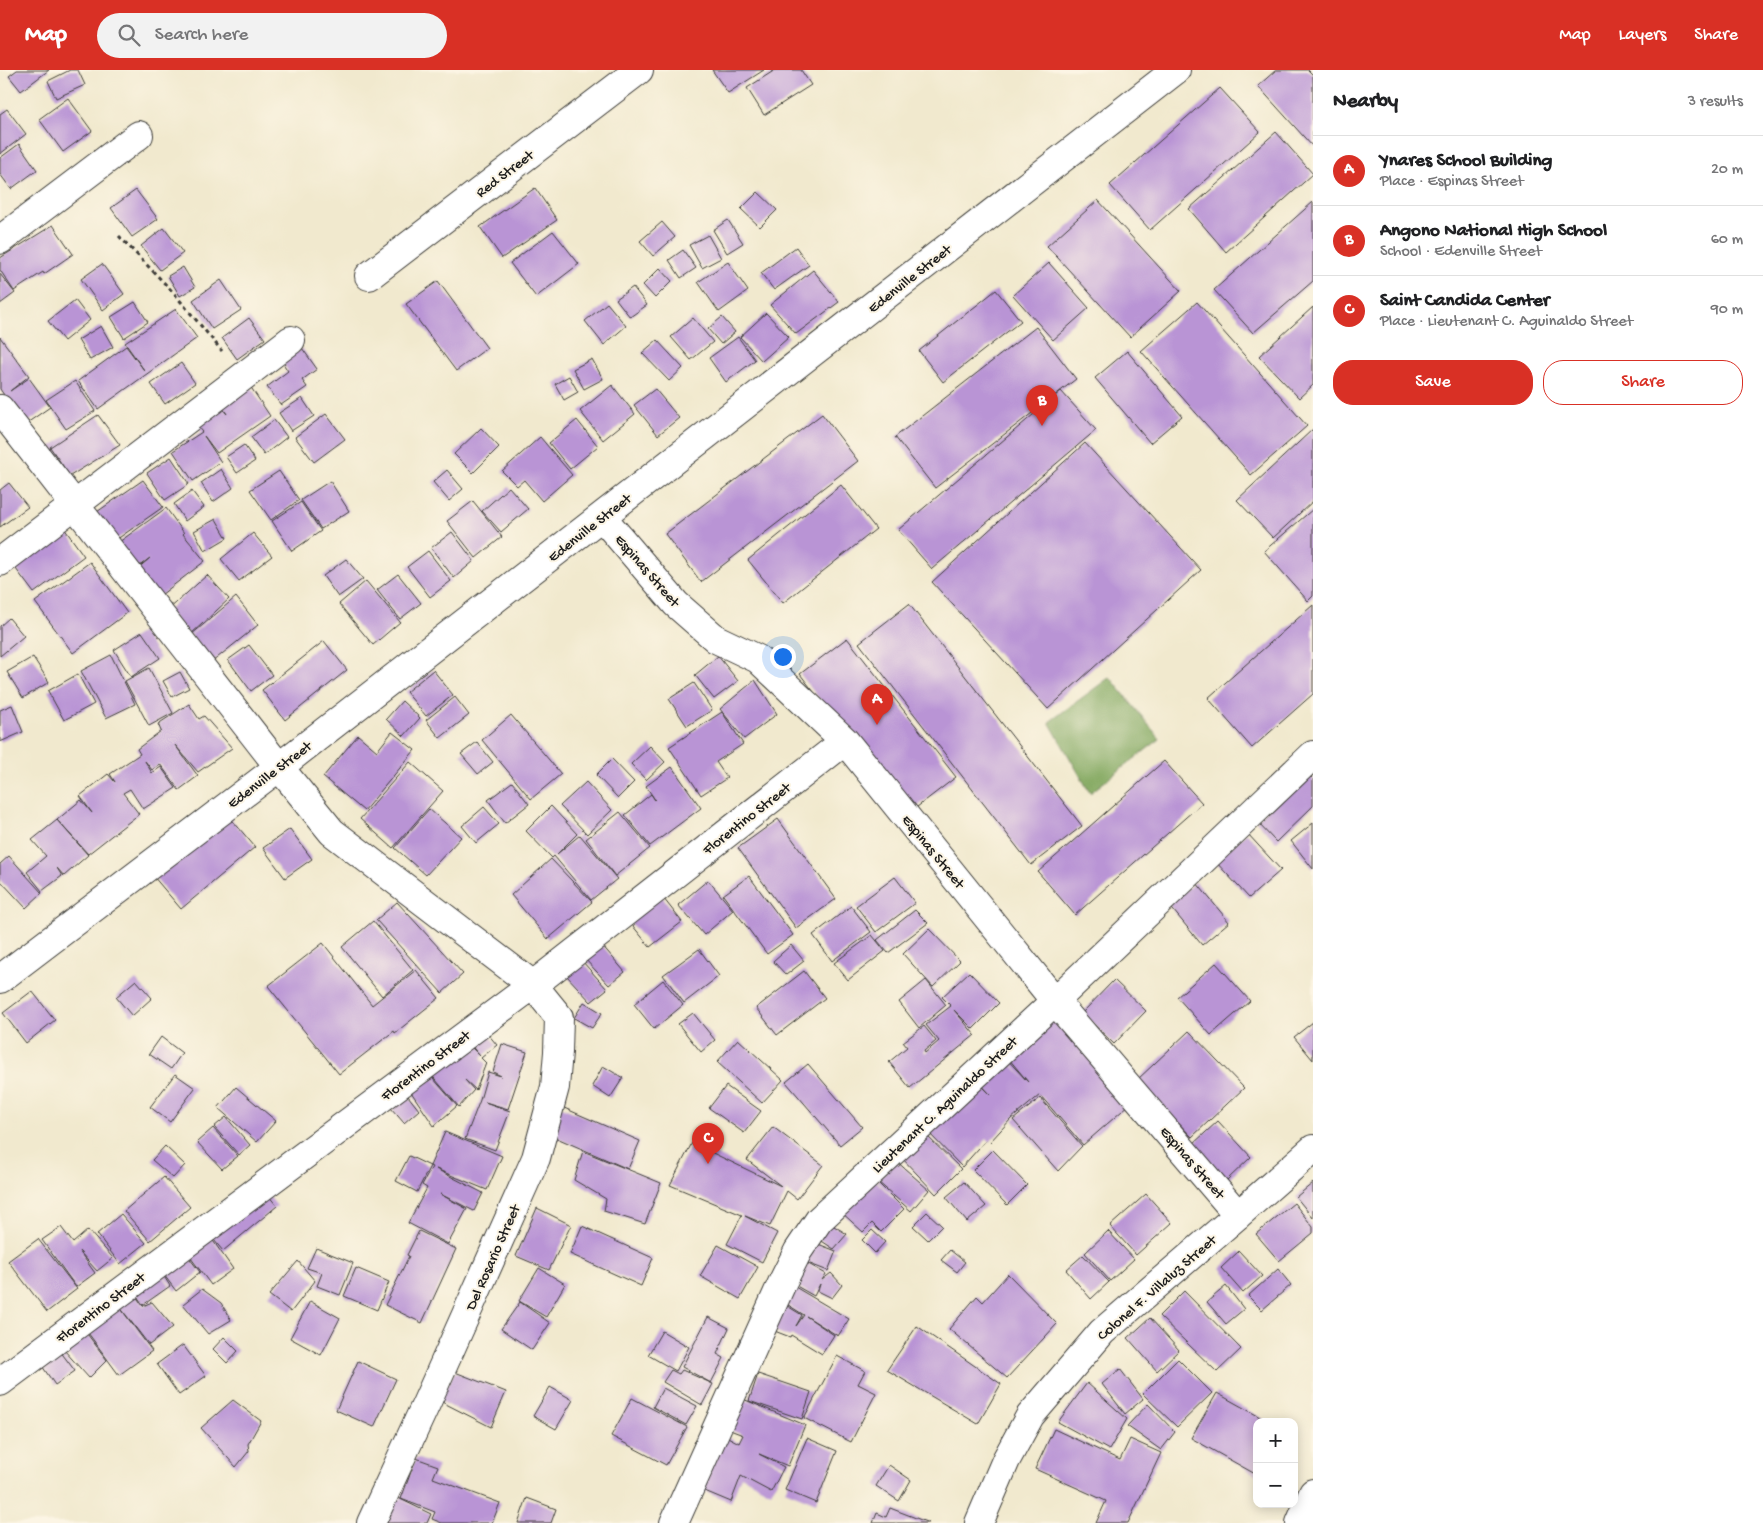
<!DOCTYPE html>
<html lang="en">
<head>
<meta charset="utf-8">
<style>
  :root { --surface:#fff; --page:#f2f2f2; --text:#202124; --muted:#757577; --line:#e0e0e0; --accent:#d93025 }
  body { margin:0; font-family:"Gochi Hand",sans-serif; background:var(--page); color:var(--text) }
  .controls { position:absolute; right:15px; bottom:15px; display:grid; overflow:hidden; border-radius:10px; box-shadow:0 2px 12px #0003 }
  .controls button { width:45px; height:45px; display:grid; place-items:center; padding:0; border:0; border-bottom:1px solid var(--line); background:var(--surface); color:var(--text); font:25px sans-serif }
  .you { position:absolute; left:782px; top:586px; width:18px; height:18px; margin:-12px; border:4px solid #fff; border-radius:50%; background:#1a73e8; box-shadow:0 0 0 8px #1a73e833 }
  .badge { display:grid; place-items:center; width:32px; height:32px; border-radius:50%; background:var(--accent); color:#fff; font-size:16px; font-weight:700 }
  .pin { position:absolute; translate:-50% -41px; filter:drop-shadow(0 1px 2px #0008) }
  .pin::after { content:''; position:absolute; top:26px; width:18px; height:15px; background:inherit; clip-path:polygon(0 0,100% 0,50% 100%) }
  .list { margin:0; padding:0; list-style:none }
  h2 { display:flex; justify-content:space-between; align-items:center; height:65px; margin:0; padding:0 20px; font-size:21px }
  h2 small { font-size:16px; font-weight:400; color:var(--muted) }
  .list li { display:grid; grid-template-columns:32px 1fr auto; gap:15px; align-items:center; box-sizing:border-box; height:70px; padding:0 20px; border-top:1px solid var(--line) }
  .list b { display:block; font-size:19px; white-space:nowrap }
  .list p { margin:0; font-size:16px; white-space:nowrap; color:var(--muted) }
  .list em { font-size:16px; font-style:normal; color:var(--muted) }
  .actions { display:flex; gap:10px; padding:15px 20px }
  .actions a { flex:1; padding:11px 0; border:1px solid var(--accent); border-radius:20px; text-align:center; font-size:18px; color:var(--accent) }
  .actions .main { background:var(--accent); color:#fff }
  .icon { flex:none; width:28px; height:28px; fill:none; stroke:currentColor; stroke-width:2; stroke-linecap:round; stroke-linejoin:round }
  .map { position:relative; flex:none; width:1313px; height:1453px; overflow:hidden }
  header { display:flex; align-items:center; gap:30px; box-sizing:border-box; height:70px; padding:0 25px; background:var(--accent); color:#fff }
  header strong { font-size:24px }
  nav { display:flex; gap:28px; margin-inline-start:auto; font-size:18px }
  .search { width:350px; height:45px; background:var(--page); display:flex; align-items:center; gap:12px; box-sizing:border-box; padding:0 18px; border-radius:28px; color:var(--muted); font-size:19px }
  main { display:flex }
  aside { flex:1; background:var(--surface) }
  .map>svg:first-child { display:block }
</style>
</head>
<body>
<header>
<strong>Map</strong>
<div class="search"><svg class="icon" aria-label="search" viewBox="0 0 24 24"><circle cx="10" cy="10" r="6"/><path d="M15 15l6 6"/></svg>Search here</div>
<nav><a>Map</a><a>Layers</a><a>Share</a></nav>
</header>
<main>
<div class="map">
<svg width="1313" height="1453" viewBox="0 0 1313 1453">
  <rect width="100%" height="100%" fill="#fcf5e5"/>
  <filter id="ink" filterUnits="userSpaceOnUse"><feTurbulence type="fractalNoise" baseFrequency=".02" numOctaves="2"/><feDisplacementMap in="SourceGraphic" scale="10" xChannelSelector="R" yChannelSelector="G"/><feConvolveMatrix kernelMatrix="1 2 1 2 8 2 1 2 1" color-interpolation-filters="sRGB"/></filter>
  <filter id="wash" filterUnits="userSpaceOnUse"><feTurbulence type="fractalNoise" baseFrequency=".0096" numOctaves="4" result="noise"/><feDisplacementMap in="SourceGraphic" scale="20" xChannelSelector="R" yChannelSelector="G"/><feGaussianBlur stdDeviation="1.12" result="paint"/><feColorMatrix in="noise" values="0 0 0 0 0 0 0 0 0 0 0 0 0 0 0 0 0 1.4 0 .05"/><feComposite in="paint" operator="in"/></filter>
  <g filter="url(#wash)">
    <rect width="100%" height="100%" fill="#f1e9ce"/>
    <!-- forest -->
    <path fill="#7fa65c" stroke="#4e613c" d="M1110 607 1160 669 1090 723 1049 652Z"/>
    <g id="blocks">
      <!-- building -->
      <path fill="#b994d5" d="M17 0H49L21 21 9 6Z
        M70 0H78L85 15 56 28 48 11Z
        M712 0H764L728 23Z
        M775 0H801L811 15 764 45 747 18Z
        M1276 0H1308L1313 5V77L1258 16Z
        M1220 18 1260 62 1150 160 1110 115Z
        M68 28 92 61 63 82 39 49Z
        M7 39 26 64 0 84V44Z
        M1276 62 1313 104 1226 182 1189 139Z
        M19 74 37 100 11 119 0 104V88Z
        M535 118 557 150 502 188 480 157Z
        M136 120 158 149 132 167 111 138Z
        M758 122 777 140 760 157 741 139Z
        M1098 130 1181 221 1130 267 1047 176Z
        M1313 132V211L1253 263 1214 220Z
        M728 150 743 173 727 183 713 160Z
        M662 152 675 167 653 186 640 171Z
        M53 155 73 184 44 204 43 202 14 221 0 200V188Z
        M164 158 183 183 160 200 141 176Z
        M553 161 579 194 536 227 510 193Z
        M708 165 721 188 702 198 689 175Z
        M796 177 809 195 774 220 761 203Z
        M683 180 696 198 681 208 669 190Z
        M728 192 748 221 719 242 698 212Z
        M1049 193 1089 238 1053 270 1013 225Z
        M102 194 124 224 103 240 81 209Z
        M183 197 195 217 180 226 168 206Z
        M660 198 672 211 655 228 643 215Z
        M813 200 839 232 796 264 770 235Z
        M0 204 15 223 0 234Z
        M221 210 241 240 212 259 193 230Z
        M438 211 487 278 456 301 406 234Z
        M633 217 647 235 630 247 616 229Z
        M996 220 1021 251 943 312 919 281Z
        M75 230 90 250 64 271 48 251Z
        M135 232 148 252 124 268 111 247Z
        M1197 232 1307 356 1251 405 1141 281Z
        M607 233 626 256 604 275 585 251Z
        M1313 237V315L1299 328 1259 286Z
        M176 239 197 268 98 339 78 311 126 276 144 300 125 273Z
        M766 243 789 267 762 291 740 267Z
        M722 247 735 262 721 274 708 259Z
        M249 248 265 269 237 289 222 268Z
        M693 248 713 272 691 290 671 267Z
        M101 256 113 277 90 290 78 270Z
        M1036 257 1076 309 935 418 895 367Z
        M0 267 29 306 10 321 29 308 50 337 24 355 0 319Z
        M738 267 755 290 726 312 709 288Z
        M657 270 683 298 669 311 642 283Z
        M302 278 317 299 302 310 307 317 281 335 267 317 288 301 282 292Z
        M1127 281 1182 346 1150 373 1095 308Z
        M592 289 603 309 584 319 573 299Z
        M181 293 195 313 165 334 151 314Z
        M569 306 578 322 564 330 555 314Z
        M75 311 95 341 66 359 46 330Z
        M612 315 635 344 603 370 580 341Z
        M250 316 270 346 217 383 204 366 221 392 193 411 173 381 202 362 196 355 221 337 227 344 221 335Z
        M655 319 679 348 658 365 634 335Z
        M1061 321 1096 360 932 499 898 460Z
        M302 328 314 346 291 361 279 343Z
        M326 344 345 369 314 392 295 367Z
        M822 344 858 391 701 512 665 464Z
        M98 345 120 375 70 406 50 377Z
        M274 350 287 367 264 385 251 367Z
        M577 350 598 376 570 399 549 373Z
        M481 358 499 377 473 403 454 384Z
        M1313 359V431L1273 468 1237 430Z
        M540 367 572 405 542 431 524 410 517 416 502 401Z
        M1085 373 1201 500 1048 639 932 512Z
        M244 375 255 391 237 403 226 387Z
        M171 387 189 414 165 430 147 403Z
        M221 399 233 418 213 432 201 413Z
        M447 400 463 419 449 431 433 412Z
        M279 401 299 430 271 450 250 420Z
        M143 410 163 437 113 472 94 444Z
        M330 411 349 441 321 459 301 430Z
        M9 413 28 437 0 457V420Z
        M841 415 876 459 783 533 748 490Z
        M509 417 528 439 501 462 482 441Z
        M192 421 204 437 185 451 174 434Z
        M473 431 502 467 476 488 447 451Z
        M301 432 321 461 292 481 272 451Z
        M166 438 184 463 183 464 205 491 157 528 135 501 150 488 134 500 115 475Z
        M1313 439V526L1308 531 1264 481Z
        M216 449 227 468 205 481 194 461Z
        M64 458 84 486 34 523 13 495Z
        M452 462 474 491 454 508 431 478Z
        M253 463 272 486 239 511 221 489Z
        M428 481 451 511 430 527 407 497Z
        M346 489 363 509 338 527 323 506Z
        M90 492 127 543 73 583 35 532Z
        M398 504 421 533 400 549 377 520Z
        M207 505 229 529 190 565 167 541Z
        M366 511 400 552 373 575 339 534Z
        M236 527 258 555 212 592 191 565Z
        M909 534 1082 756 1031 795 859 573Z
        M1313 535V624L1252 678 1208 628Z
        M9 548 24 566 0 586V556Z
        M142 562 160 588 131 607 114 580Z
        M847 568 956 707 908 744 800 604Z
        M324 571 347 600 285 650 262 620Z
        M249 575 272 605 251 621 228 590Z
        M111 585 135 634 106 648 81 601Z
        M718 586 738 611 714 629 695 605Z
        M33 587 49 612 23 628 7 602Z
        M149 598 173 643 149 656 125 611Z
        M433 600 453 625 426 646 406 622Z
        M180 602 189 618 172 627 163 611Z
        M78 604 94 634 64 650 48 621Z
        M755 610 777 644 744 669 720 639Z
        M694 613 712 640 687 656 669 629Z
        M455 627 469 645 440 668 426 650Z
        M402 631 420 648 404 666 386 649Z
        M189 634 199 649 204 646 232 678 198 702 175 675 198 706 179 720 160 694 152 700 145 691 152 703 161 697 176 718 143 739 130 719 123 723 139 744 88 784 57 750 81 730 92 743 80 726 108 704 115 712 110 704 140 684 137 679 161 661 158 654Z
        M12 635 23 662 0 672V640Z
        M722 642 743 674 716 692 727 708 701 725 669 677Z
        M511 645 561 704 531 729 482 670Z
        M392 662 415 680 364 741 323 707 358 665 377 681Z
        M477 672 493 692 478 704 461 684Z
        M650 676 665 692 646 710 631 694Z
        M612 689 634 712 618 728 596 705Z
        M1164 691 1202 733 1075 845 1038 802Z
        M410 692 443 721 393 778 360 749Z
        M672 697 701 738 650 776 625 745 651 724 655 730 646 716Z
        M1307 703 1313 709V736L1276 772 1256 751Z
        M512 712 529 734 505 753 488 730Z
        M586 712 612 740 587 764 560 736Z
        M551 736 577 764 557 784 580 765 617 809 591 830 554 786 552 788 526 761Z
        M484 737 499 754 476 773 462 756Z
        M429 739 461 767 426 805 395 778Z
        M620 742 650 778 615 806 586 769Z
        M227 744 255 777 181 839 153 806Z
        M778 749 836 829 796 858 738 778Z
        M57 750 88 785 64 806 57 798 62 806 42 821 27 802 46 786 32 770Z
        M1313 753V799L1291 771Z
        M290 759 312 789 285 808 263 778Z
        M1247 763 1281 800 1249 828 1215 791Z
        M9 786 42 823 26 838 0 810V794Z
        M551 789 592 832 548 869 511 825Z
        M749 806 793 865 767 884 723 825Z
        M895 807 915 833 876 862 856 836Z
        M708 810 733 840 704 865 678 835Z
        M1196 812 1229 852 1202 875 1168 834Z
        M660 824 682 852 650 877 628 850Z
        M397 832 463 904 442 923 376 850Z
        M851 836 871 862 832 891 813 865Z
        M915 840 928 853 888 883 877 870Z
        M373 851 413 900 382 926 342 877Z
        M929 859 960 891 933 917 903 884Z
        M872 865 885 881 848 910 834 893Z
        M323 873 372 935 416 900 439 928 395 963 394 961 339 1004 268 916Z
        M601 874 625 902 609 915 584 888Z
        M791 875 804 891 786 905 773 891Z
        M699 879 719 906 684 933 663 905Z
        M582 891 607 919 591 932 566 905Z
        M1216 893 1250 931 1211 965 1177 927Z
        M804 901 825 928 777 965 756 938Z
        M969 902 999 933 973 959 954 940 975 965 910 1018 889 992 907 977 903 972 924 956 936 971 924 981 925 983 939 971 926 955 951 936 942 927Z
        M136 910 152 928 132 946 116 927Z
        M663 910 683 935 654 959 634 934Z
        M926 910 946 935 919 958 899 932Z
        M1114 910 1146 941 1114 974 1082 943Z
        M32 921 55 950 26 973 3 943Z
        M584 932 602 943 592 958 574 948Z
        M693 943 715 970 701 982 678 954Z
        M1051 943 1130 1034 1083 1075 1040 1025 1011 1049 990 1072 987 1069 962 1097 925 1059 977 1011 991 1025 978 1011 1004 986 1028 1012 1004 983Z
        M478 952 497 975 481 988 486 993 476 1020 465 1010 474 1020 459 1037 423 995 460 966 480 986 462 965Z
        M1313 952V990L1294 967Z
        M1189 961 1244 1018 1192 1067 1137 1010Z
        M161 967 182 983 171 999 149 984Z
        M738 969 783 1010 762 1033 717 992Z
        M502 974 527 982 508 1039 485 1032 510 1041 495 1080 465 1069 480 1030 488 1002 501 1006 493 1002Z
        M808 994 862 1057 840 1075 786 1012Z
        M603 996 623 1008 610 1028 592 1016Z
        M175 1004 195 1018 170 1052 150 1037Z
        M433 1008 457 1036 434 1056 411 1022Z
        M726 1016 761 1041 744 1063 709 1038Z
        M236 1017 276 1051 257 1072 218 1038Z
        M401 1017 419 1040 404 1053 384 1030Z
        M1040 1028 1082 1076 1058 1101 1013 1050Z
        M555 1034 640 1071 628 1099 543 1062Z
        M226 1047 250 1075 239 1085 214 1057Z
        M1218 1051 1251 1087 1227 1110 1193 1074Z
        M773 1057 823 1095 797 1129 787 1121 770 1156 745 1146 777 1163 762 1192 727 1174 742 1145 670 1115 692 1073 781 1116 747 1090Z
        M213 1058 238 1086 222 1099 197 1072Z
        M445 1062 502 1086 487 1120 436 1099 483 1123 474 1141 440 1124 467 1139 448 1174 408 1153 427 1118 422 1115 432 1097 430 1096Z
        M924 1063 961 1099 936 1124 900 1086Z
        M165 1076 185 1095 173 1108 152 1090Z
        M993 1080 1027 1115 1007 1135 973 1100Z
        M583 1081 661 1113 645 1154 604 1141 606 1129 574 1110Z
        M409 1086 430 1096 417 1122 396 1111Z
        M895 1090 929 1120 911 1141 877 1111Z
        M164 1107 190 1137 150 1171 124 1141Z
        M873 1108 904 1139 881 1162 872 1153 863 1162 840 1141Z
        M964 1112 986 1136 967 1152 946 1127Z
        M1313 1113V1148L1296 1127Z
        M259 1114 277 1136 223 1181 205 1159Z
        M1146 1124 1172 1153 1136 1185 1110 1156Z
        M1294 1133 1313 1157V1163L1279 1191 1256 1164Z
        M537 1138 571 1155 549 1200 516 1186Z
        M927 1142 942 1156 928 1170 913 1156Z
        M121 1144 146 1173 120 1194 97 1164Z
        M829 1153 847 1164 834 1179 817 1168Z
        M582 1156 653 1188 641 1216 570 1184Z
        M61 1157 73 1173 88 1160 113 1188 97 1201 79 1181 95 1203 76 1217 42 1170Z
        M204 1158 233 1199 211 1215 182 1176Z
        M872 1160 885 1172 875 1183 862 1170Z
        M419 1161 456 1179 422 1253 385 1235 409 1186 407 1185Z
        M1108 1161 1134 1189 1110 1211 1085 1183Z
        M38 1169 77 1219 47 1242 8 1191Z
        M813 1172 836 1181 828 1201 805 1192Z
        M718 1175 758 1197 740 1229 700 1206Z
        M180 1176 200 1202 176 1221 158 1197 170 1216 143 1235 129 1214Z
        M316 1178 353 1193 340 1225 317 1216 322 1203 307 1198Z
        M950 1180 965 1192 957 1202 941 1190Z
        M1239 1181 1262 1206 1243 1223 1221 1198Z
        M1083 1185 1109 1212 1091 1229 1066 1200Z
        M298 1191 315 1211 291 1242 269 1225Z
        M805 1192 826 1204 822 1210 831 1203 842 1215 832 1228 818 1221 820 1214 814 1226 793 1214Z
        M356 1198 389 1212 377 1240 344 1226Z
        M539 1198 565 1214 546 1247 519 1231Z
        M1278 1199 1291 1215 1262 1240 1248 1226Z
        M1008 1204 1057 1254 1007 1308 949 1259 977 1226 983 1232Z
        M128 1215 143 1236 152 1232 173 1257 149 1275 116 1232 152 1281 119 1305 80 1252Z
        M1226 1216 1244 1239 1226 1254 1207 1232Z
        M795 1217 849 1249 838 1266 806 1246 834 1265 822 1284 791 1265 790 1267 772 1260 784 1234 802 1245 796 1256 804 1245 785 1233Z
        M202 1219 221 1233 231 1250 208 1264 183 1234Z
        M1184 1221 1241 1279 1217 1302 1159 1246Z
        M310 1231 340 1248 321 1285 290 1268Z
        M520 1232 550 1253 532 1280 501 1259Z
        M708 1247 729 1258 717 1284 724 1288 711 1313 682 1297Z
        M1150 1248 1179 1280 1157 1301 1128 1268Z
        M78 1252 107 1290 89 1308 56 1271Z
        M917 1256 1001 1314 978 1354 887 1300Z
        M662 1261 689 1277 676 1301 648 1285Z
        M224 1267 238 1281 227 1293 213 1279Z
        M183 1275 206 1306 179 1325 157 1294Z
        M57 1277 75 1301 55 1315 38 1290Z
        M837 1286 865 1301 858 1314 876 1323 851 1372 804 1348Z
        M1178 1289 1212 1323 1177 1357 1143 1324Z
        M358 1291 396 1309 374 1357 336 1340Z
        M1120 1299 1143 1329 1125 1344 1102 1314Z
        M671 1300 679 1304 682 1300 713 1314 702 1335 663 1312Z
        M455 1302 506 1322 491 1357 438 1330Z
        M758 1304 811 1322 802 1349 749 1331Z
        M1087 1313 1127 1349 1109 1380 1058 1352Z
        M550 1317 573 1330 556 1359 533 1346Z
        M663 1318 697 1336 686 1355 653 1337Z
        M1217 1323 1269 1352H1257V1405L1191 1368Z
        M632 1328 687 1357 666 1395 611 1366Z
        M743 1329 805 1355 788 1396 759 1384 784 1397 771 1422 741 1406 731 1432 700 1419 724 1365 739 1373 743 1365 730 1360Z
        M233 1330 261 1351 248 1374 249 1381 236 1397 201 1358Z
        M1148 1334 1175 1362 1161 1380 1127 1356Z
        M1054 1359 1120 1390 1130 1369 1161 1383 1128 1453H1096L1106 1431 1035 1399Z
        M807 1368 837 1381 816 1433 785 1420Z
        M416 1388 438 1396 433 1408 500 1433 492 1453H442L432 1449 435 1442 401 1429Z
        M889 1395 911 1410 899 1431 876 1416Z
        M392 1425 431 1444 427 1453H379Z
        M527 1428 556 1439 551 1453H518Z
        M890 1438 929 1453H873L877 1443 886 1447Z"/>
    </g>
  </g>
  <g filter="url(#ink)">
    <use href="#blocks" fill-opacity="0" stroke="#3c3b37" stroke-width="1"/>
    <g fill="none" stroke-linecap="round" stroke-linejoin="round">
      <!-- minor casing -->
      <g stroke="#3c3b37" stroke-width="30">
        <path id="minor" d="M0 170 139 65
          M369 206 639 0
          M0 339 279 697 332 762 533 915 559 947 558 982 555 1017 536 1088 426 1334 371 1453
          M602 447 676 534 716 569 758 589 845 671 1055 931 1238 1145
          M0 492 291 270
          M0 1312 533 915 845 671
          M674 1453 783 1211 798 1181 819 1150 1055 931 1313 685
          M979 1453 1006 1390 1030 1346 1102 1262 1238 1145 1313 1079
          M1300 1453 1313 1423"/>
      </g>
      <!-- tertiary casing -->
      <g stroke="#3c3b37" stroke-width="30">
        <path id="tertiary" d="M0 909 279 697 1176 0"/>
      </g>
      <!-- path -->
      <path stroke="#3c3b37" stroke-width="3" stroke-dasharray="4 4" stroke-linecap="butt" d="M119 166 172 221 222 281"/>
      <!-- minor -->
      <use href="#minor" stroke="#fff" stroke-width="28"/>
      <!-- tertiary -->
      <use href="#tertiary" stroke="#fff" stroke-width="28"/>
    </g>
  </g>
  <g text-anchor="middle" stroke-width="4" stroke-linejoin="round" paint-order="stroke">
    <!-- street labels -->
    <g font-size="15" fill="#1c1c1c" stroke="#fcf5e5">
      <text transform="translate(504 103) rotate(-37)" y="5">Red Street</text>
      <text transform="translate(909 208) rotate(-38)" y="5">Edenville Street</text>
      <text transform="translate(589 457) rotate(-38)" y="5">Edenville Street</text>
      <text transform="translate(648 500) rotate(49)" y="5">Espinas Street</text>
      <text transform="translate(269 704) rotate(-37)" y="5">Edenville Street</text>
      <text transform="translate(746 748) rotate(-38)" y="5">Florentino Street</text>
      <text transform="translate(934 781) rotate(51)" y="5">Espinas Street</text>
      <text transform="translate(425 995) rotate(-37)" y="5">Florentino Street</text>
      <text transform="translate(944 1034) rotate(-43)" y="5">Lieutenant C. Aguinaldo Street</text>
      <text transform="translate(1193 1092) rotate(49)" y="5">Espinas Street</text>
      <text transform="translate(492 1187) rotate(-66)" y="5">Del Rosario Street</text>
      <text transform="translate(1156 1217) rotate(-41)" y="5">Colonel F. Villaluz Street</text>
      <text transform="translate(100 1237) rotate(-37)" y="5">Florentino Street</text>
    </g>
  </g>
</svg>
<div class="controls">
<button>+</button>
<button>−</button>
</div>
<div class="you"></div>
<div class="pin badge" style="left:877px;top:655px">A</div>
<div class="pin badge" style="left:1042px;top:356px">B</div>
<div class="pin badge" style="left:708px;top:1094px">C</div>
</div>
<aside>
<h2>Nearby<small>3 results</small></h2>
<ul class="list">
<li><span class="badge">A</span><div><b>Ynares School Building</b><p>Place · Espinas Street</p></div><em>20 m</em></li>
<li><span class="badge">B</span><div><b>Angono National High School</b><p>School · Edenville Street</p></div><em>60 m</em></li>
<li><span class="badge">C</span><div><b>Saint Candida Center</b><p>Place · Lieutenant C. Aguinaldo Street</p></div><em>90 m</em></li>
</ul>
<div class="actions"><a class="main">Save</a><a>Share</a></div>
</aside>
</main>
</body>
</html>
